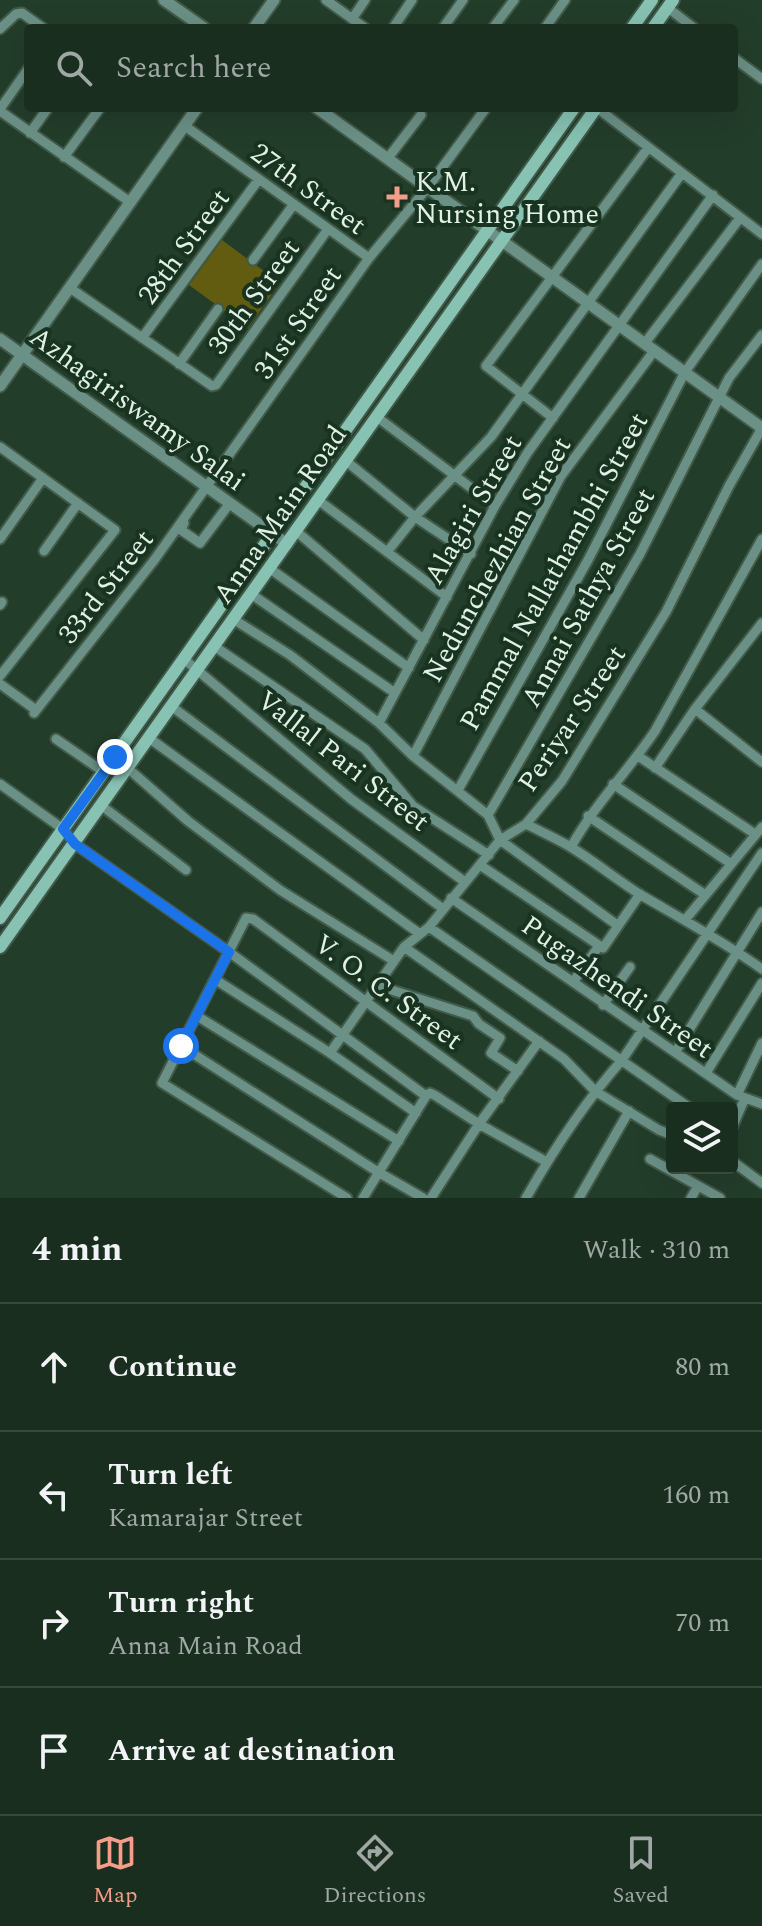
<!DOCTYPE html>
<html lang="en">
<head>
<meta charset="utf-8">
<style>
  :root { --surface:#1a2e20; --page:#233629; --text:#f1f3f6; --muted:#9fa8a5; --line:#384a3e; --accent:#f49e89 }
  body { margin:0; font-family:Spectral,serif; background:var(--page); color:var(--text) }
  .controls { position:absolute; right:24px; bottom:24px; display:grid; overflow:hidden; border-radius:8px; box-shadow:0 8px 32px #0002 }
  .controls button { width:72px; height:72px; display:grid; place-items:center; padding:0; border:0; border-bottom:2px solid var(--line); background:var(--surface); color:var(--text); font:40px sans-serif }
  .stop { position:absolute; width:24px; height:24px; margin:-18px; border:6px solid #1a73e8; border-radius:50%; background:#fff }
  .stop.end { background:#1a73e8; border-color:#fff; box-shadow:0 2px 8px #0008 }
  .list { margin:0; padding:0; list-style:none }
  h2 { display:flex; justify-content:space-between; align-items:center; height:104px; margin:0; padding:0 32px; font-size:34px }
  h2 small { font-size:26px; font-weight:400; color:var(--muted) }
  .list li { display:grid; grid-template-columns:52px 1fr auto; gap:24px; align-items:center; box-sizing:border-box; height:128px; padding:0 32px; border-top:2px solid var(--line) }
  .list b { display:block; font-size:30px; white-space:nowrap }
  .list p { margin:0; font-size:26px; white-space:nowrap; color:var(--muted) }
  .list em { font-size:26px; font-style:normal; color:var(--muted) }
  .icon { flex:none; width:44px; height:44px; fill:none; stroke:currentColor; stroke-width:2; stroke-linecap:round; stroke-linejoin:round }
  .map { position:relative; flex:none; width:762px; height:1198px; overflow:hidden }
  .search { position:absolute; background:var(--surface); box-shadow:0 8px 32px #0002; left:24px; right:24px; top:24px; height:88px; display:flex; align-items:center; gap:20px; box-sizing:border-box; padding:0 28px; border-radius:8px; color:var(--muted); font-size:30px }
  .sheet { height:616px; background:var(--surface) }
  nav { display:flex; justify-content:space-around; align-items:center; box-sizing:border-box; height:112px; border-top:2px solid var(--line); background:var(--surface); font-size:22px; color:var(--muted) }
  nav a { display:grid; justify-items:center; gap:4px }
  nav .on { color:var(--accent) }
  .map>svg:first-child { display:block }
</style>
</head>
<body>
<div class="map">
<svg width="762" height="1198" viewBox="0 0 762 1198">
  <rect width="100%" height="100%" fill="#233d2b"/>
  <!-- green -->
  <path fill="#615c10" d="M222 240 280 283 248 328 189 285Z"/>
  <g fill="none" stroke-linecap="round" stroke-linejoin="round">
    <!-- minor casing -->
    <g stroke="#415a49" stroke-width="13">
      <path id="minor" d="M326 0 365 28
        M668 8 694 28
        M352 19 365 0
        M393 28 412 0
        M443 28 463 0
        M493 28 514 0
        M545 28 565 0
        M0 29 16 14 22 13 43 28
        M734 58 762 79
        M597 108 762 234
        M0 109 28 69
        M0 111 130 202
        M185 126 369 258
        M30 133 48 108
        M64 157 100 108
        M388 158 421 115
        M253 260 294 204
        M70 288 212 386 216 385 328 229
        M142 338 259 179
        M645 343 740 218
        M179 364 218 309
        M377 417 495 506
        M553 418 486 366 648 148
        M0 447 115 530 0 676
        M346 461 415 517 471 554
        M318 500 447 597
        M184 523 181 530 200 543 230 503
        M296 531 424 640
        M0 539 43 478
        M44 551 78 503
        M387 552 415 517 491 437 682 173
        M269 568 409 668
        M251 594 395 693
        M0 605 2 602
        M233 619 290 655 379 723 413 756 488 815 500 840 617 925
        M214 646 365 749 413 806 489 855
        M184 659 351 799 465 882
        M0 684 36 710
        M171 706 442 908
        M695 709 762 762
        M34 713 155 559 369 258 428 187 486 108
        M379 723 495 506 528 452 713 195
        M149 738 420 934
        M56 739 104 772
        M413 756 561 476 654 351
        M638 756 755 834
        M115 757 188 821 280 890 394 961
        M655 768 695 709 762 623
        M0 784 63 829 75 844 229 952 426 1096
        M613 784 730 863
        M458 790 588 560 685 372 762 264
        M102 806 186 870
        M488 815 640 554 729 378 762 335
        M588 816 704 894
        M526 824C540 831 555 838 569 846 594 861 617 880 641 895 682 919 723 941 762 969
        M571 847C595 804 628 771 655 731L762 539
        M480 865 603 948 640 894
        M451 898 737 1095 762 1104
        M685 920 762 827
        M429 927 690 1108
        M404 947 564 1059 595 1091 659 1130 672 1135
        M216 980 330 1053 416 1113
        M573 982 599 946
        M379 986 473 1016 479 1024 500 1038 491 1053 518 1071
        M603 1005 630 967
        M197 1016 399 1141
        M181 1046 378 1172 423 1198
        M676 1051 762 912
        M330 1053 404 947 429 927 500 840 526 824 562 781 666 612 729 486 762 428
        M706 1073 762 983
        M737 1095 762 1043
        M426 1096 430 1093 436 1096 479 1124 545 1161
        M732 1128 745 1098
        M650 1159 720 1198
        M732 1161 762 1183
        M347 1198 162 1083 246 918 253 919 499 1099
        M363 1198 426 1096
        M431 1198 479 1124 539 1041
        M526 1198C554 1149 584 1103 622 1060L762 853
        M579 1198 629 1111
        M691 1198 698 1186"/>
    </g>
    <!-- tertiary casing -->
    <g stroke="#415a49" stroke-width="15">
      <path id="tertiary" d="M164 0 204 28
        M254 28 274 0
        M317 108 762 428
        M0 339 287 544
        M0 386 197 108"/>
    </g>
    <!-- secondary casing -->
    <g stroke="#415a49" stroke-width="16">
      <path id="secondary" d="M632 28 652 0
        M653 28 673 0
        M0 918 574 108
        M0 947 596 108"/>
    </g>
    <!-- minor -->
    <use href="#minor" stroke="#6b9086" stroke-width="9"/>
    <!-- tertiary -->
    <use href="#tertiary" stroke="#6b9086" stroke-width="11"/>
    <!-- secondary -->
    <use href="#secondary" stroke="#87c2b3" stroke-width="12"/>
  </g>
  <g fill="none" stroke-linecap="round" stroke-linejoin="round">
    <!-- route -->
    <path stroke="#1a73e8" stroke-width="10" d="M115 757 63 829 75 844 229 952 181 1046"/>
  </g>
  <!-- markers -->
  <path fill="#f49e89" stroke="#193321" stroke-width="3" d="M393 185h8v8h8v8h-8v8h-8v-8h-8v-8h8z"/>
  <g text-anchor="middle" stroke-width="8" stroke-linejoin="round" paint-order="stroke">
    <!-- poi labels -->
    <g font-size="28" fill="#e1f1e5" stroke="#193321" text-anchor="start">
      <text x="415" y="191">K.M.<tspan x="415" dy="32">Nursing Home</tspan></text>
    </g>
    <!-- street labels -->
    <g font-size="28" fill="#e1f1e5" stroke="#193321">
      <text transform="translate(309 188) rotate(36)" y="10">27th Street</text>
      <text transform="translate(183 246) rotate(-54)" y="10">28th Street</text>
      <text transform="translate(253 296) rotate(-54)" y="10">30th Street</text>
      <text transform="translate(297 322) rotate(-55)" y="10">31st Street</text>
      <text transform="translate(138 408) rotate(36)" y="10">Azhagiriswamy Salai</text>
      <text transform="translate(472 509) rotate(-60)" y="10">Alagiri Street</text>
      <text transform="translate(279 514) rotate(-55)" y="10">Anna Main Road</text>
      <text transform="translate(496 559) rotate(-61)" y="10">Nedunchezhian Street</text>
      <text transform="translate(553 571) rotate(-61)" y="10">Pammal Nallathambhi Street</text>
      <text transform="translate(105 586) rotate(-52)" y="10">33rd Street</text>
      <text transform="translate(587 597) rotate(-61)" y="10">Annai Sathya Street</text>
      <text transform="translate(571 718) rotate(-56)" y="10">Periyar Street</text>
      <text transform="translate(344 760) rotate(38)" y="10">Vallal Pari Street</text>
      <text transform="translate(618 986) rotate(35)" y="10">Pugazhendi Street</text>
      <text transform="translate(389 991) rotate(36)" y="10">V. O. C. Street</text>
    </g>
  </g>
</svg>
<div class="controls">
<button><svg class="icon" aria-label="layers" viewBox="0 0 24 24"><path d="M12 4l9 5-9 5-9-5zM3 14l9 5 9-5"/></svg></button>
</div>
<div class="stop" style="left:181px;top:1046px"></div>
<div class="stop end" style="left:115px;top:757px"></div>
<div class="search"><svg class="icon" aria-label="search" viewBox="0 0 24 24"><circle cx="10" cy="10" r="6"/><path d="M15 15l6 6"/></svg>Search here</div>
</div>
<section class="sheet">
<h2>4 min<small>Walk · 310 m</small></h2>
<ul class="list">
<li><svg class="icon" aria-label="ahead" viewBox="0 0 24 24"><path d="M12 20V5M6 11l6-6 6 6"/></svg><div><b>Continue</b></div><em>80 m</em></li>
<li><svg class="icon" aria-label="left" viewBox="0 0 24 24"><path d="M17 20v-9H6M10 6l-5 5 5 5"/></svg><div><b>Turn left</b><p>Kamarajar Street</p></div><em>160 m</em></li>
<li><svg class="icon" aria-label="right" viewBox="0 0 24 24"><path d="M7 20v-9h11M14 6l5 5-5 5"/></svg><div><b>Turn right</b><p>Anna Main Road</p></div><em>70 m</em></li>
<li><svg class="icon" aria-label="arrive" viewBox="0 0 24 24"><path d="M6 21V4h12l-3 4 3 4H6"/></svg><div><b>Arrive at destination</b></div></li>
</ul>
</section>
<nav>
<a class="on"><svg class="icon" aria-label="map" viewBox="0 0 24 24"><path d="M3 6l6-2 6 2 6-2v14l-6 2-6-2-6 2zM9 4v14M15 6v14"/></svg>Map</a>
<a><svg class="icon" aria-label="directions" viewBox="0 0 24 24"><path d="M12 3l9 9-9 9-9-9zM9 14v-3h6M13 9l2 2-2 2"/></svg>Directions</a>
<a><svg class="icon" aria-label="saved" viewBox="0 0 24 24"><path d="M7 4h10v16l-5-4-5 4z"/></svg>Saved</a>
</nav>
</body>
</html>
